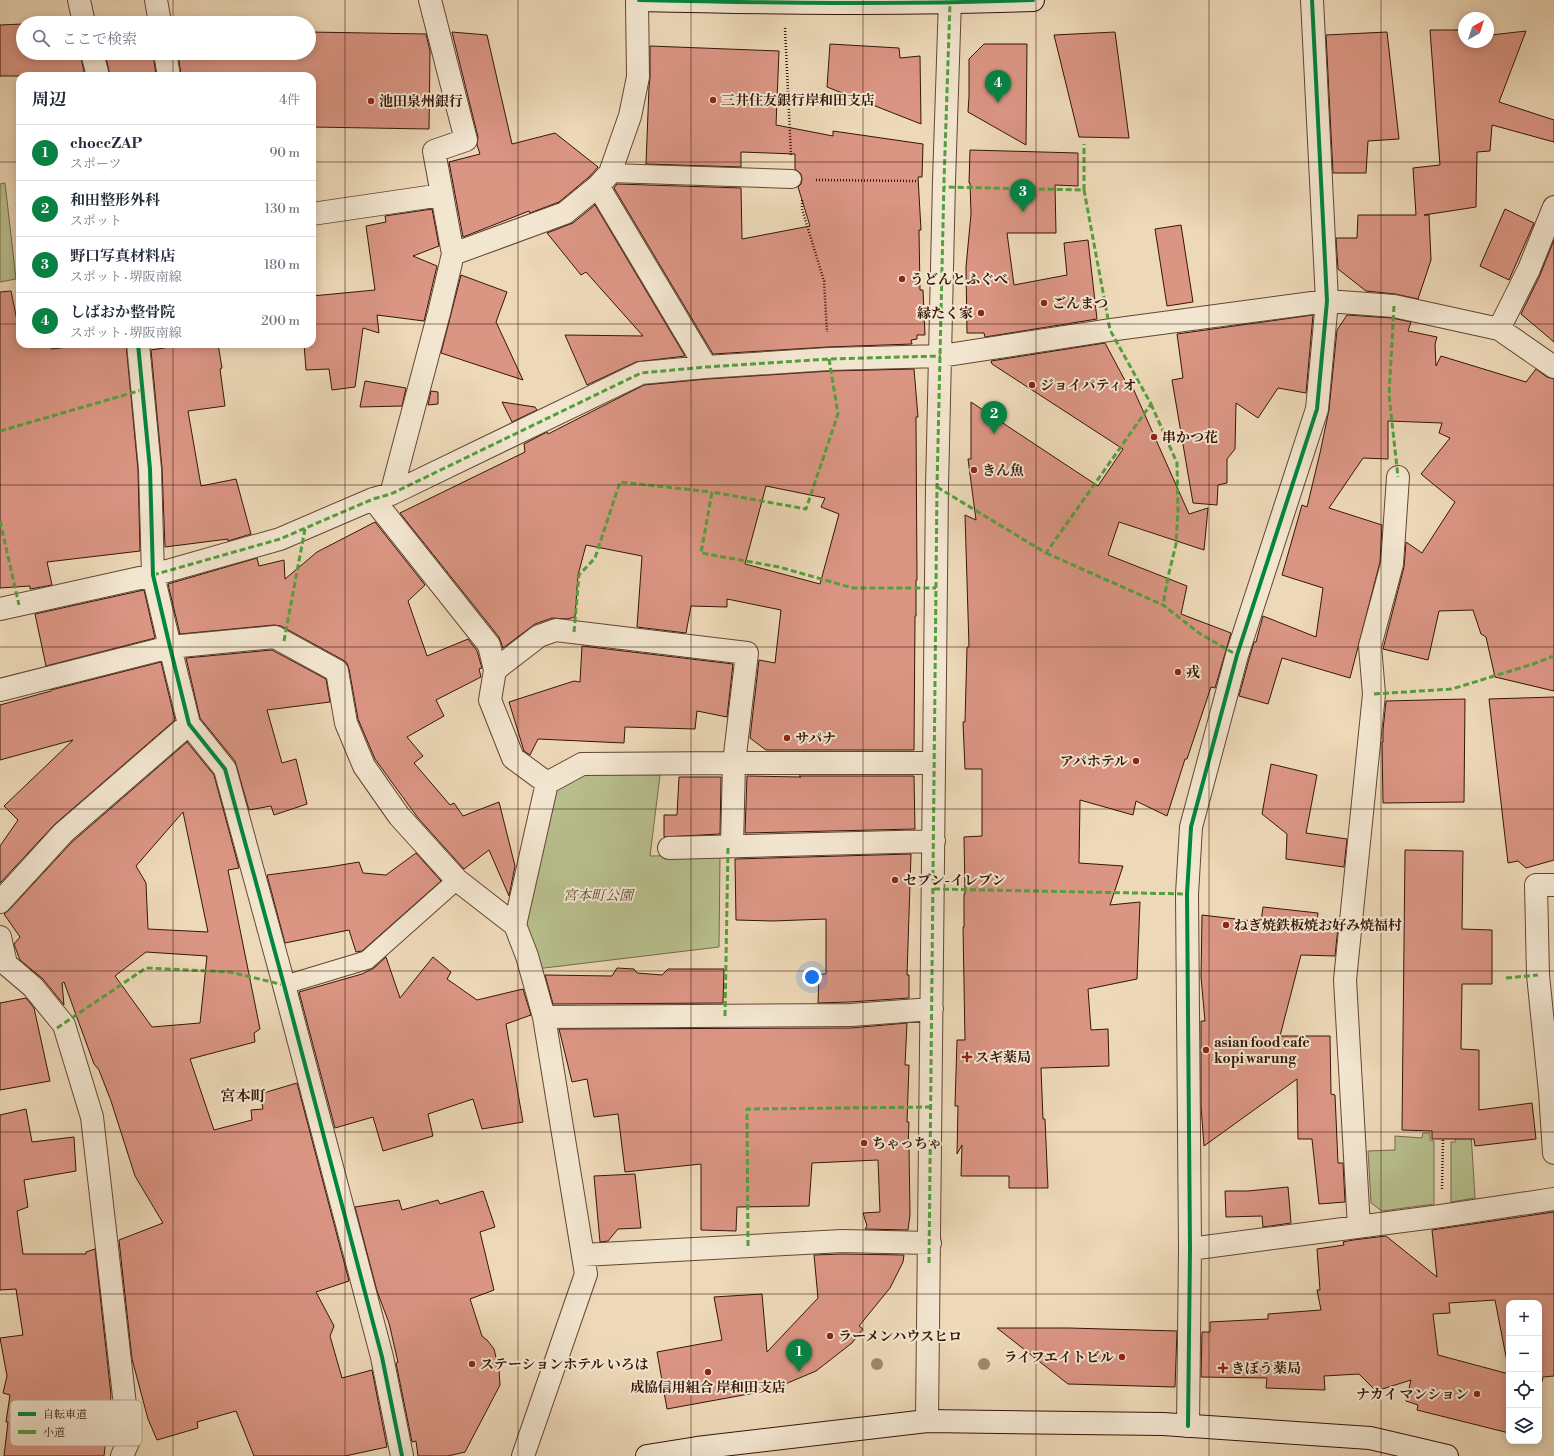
<!DOCTYPE html>
<html lang="ja">
<head>
<meta charset="utf-8">
<style>
  :root { --surface:#fff; --page:#f2f2f3; --text:#1f2937; --muted:#747a83; --line:#e0e1e3; --accent:#0b8043 }
  body { margin:0; font-family:"Libre Bodoni","Noto Serif JP",serif; background:var(--page); color:var(--text) }
  .controls { position:absolute; right:12px; bottom:12px; display:grid; overflow:hidden; border-radius:8px; box-shadow:0 2px 10px #0003 }
  .controls button { width:36px; height:36px; display:grid; place-items:center; padding:0; border:0; border-bottom:1px solid var(--line); background:var(--surface); color:var(--text); font:20px sans-serif }
  .compass { position:absolute; left:1458px; top:12px; width:36px; height:36px; border-radius:50%; background:var(--surface); box-shadow:0 2px 10px #0003; rotate:39deg }
  .you { position:absolute; left:812px; top:977px; width:14px; height:14px; margin:-10px; border:3px solid #fff; border-radius:50%; background:#1a73e8; box-shadow:0 0 0 6px #1a73e833 }
  .badge { display:grid; place-items:center; width:26px; height:26px; border-radius:50%; background:var(--accent); color:#fff; font-size:13px; font-weight:700 }
  .pin { position:absolute; translate:-50% -33px; filter:drop-shadow(0 1px 2px #0008) }
  .pin::after { content:''; position:absolute; top:21px; width:14px; height:12px; background:inherit; clip-path:polygon(0 0,100% 0,50% 100%) }
  .list { margin:0; padding:0; list-style:none }
  h2 { display:flex; justify-content:space-between; align-items:center; height:52px; margin:0; padding:0 16px; font-size:17px }
  h2 small { font-size:13px; font-weight:400; color:var(--muted) }
  .list li { display:grid; grid-template-columns:26px 1fr auto; gap:12px; align-items:center; box-sizing:border-box; height:56px; padding:0 16px; border-top:1px solid var(--line) }
  .list b { display:block; font-size:15px; white-space:nowrap }
  .list p { margin:0; font-size:13px; white-space:nowrap; color:var(--muted) }
  .list em { font-size:13px; font-style:normal; color:var(--muted) }
  .icon { flex:none; width:22px; height:22px; fill:none; stroke:currentColor; stroke-width:2; stroke-linecap:round; stroke-linejoin:round }
  .map { position:relative; flex:none; width:1554px; height:1456px; overflow:hidden }
  .search { position:absolute; background:var(--surface); box-shadow:0 2px 10px #0003; left:16px; top:16px; width:300px; height:44px; display:flex; align-items:center; gap:10px; box-sizing:border-box; padding:0 14px; border-radius:22px; color:var(--muted); font-size:15px }
  .panel { position:absolute; background:var(--surface); box-shadow:0 2px 10px #0003; left:16px; top:72px; width:300px; height:276px; border-radius:12px }
  .map>svg:first-child { display:block }
</style>
</head>
<body>
<div class="map">
<svg width="1554" height="1456" viewBox="0 0 1554 1456">
  <rect width="100%" height="100%" fill="#edd8b7"/>
  <filter id="stains"><feTurbulence type="fractalNoise" baseFrequency=".005" numOctaves="4"/><feColorMatrix values="0 0 0 0 .2 0 0 0 0 .09 0 0 0 0 .02 0 0 0 .5 -.17"/></filter>
  <radialGradient id="worn" r=".72"><stop offset=".6" stop-color="#630" stop-opacity="0"/><stop offset="1" stop-color="#630" stop-opacity=".3"/></radialGradient>
  <!-- green -->
  <path fill="#b8bf8e" stroke="#766a4c" d="M5 183 16 279 0 282V184Z
    M578 774 660 775 650 856 720 855 719 947 536 969 524 922 556 786Z
    M1423 1133H1430V1140L1434 1141V1204L1382 1211 1371 1203 1368 1151 1395 1150V1136L1422 1138Z
    M1471 1133 1475 1198 1451 1202V1142H1455L1456 1134Z"/>
  <!-- building -->
  <path fill="#da9583" stroke="#351509" fill-rule="evenodd" d="M23 24V53H80L85 76H0V25Z
    M1430 30H1464V42H1488V31L1491 35 1526 31 1499 102 1554 120V142L1492 125 1490 151 1477 152 1476 207 1424 215H1429L1431 260 1418 299 1395 294 1366 291 1338 269 1336 238H1357L1358 215H1416L1413 168 1440 165Z
    M309 32 426 34 430 51 429 129 312 127V76H181L178 53H309Z
    M452 32 487 35 512 144 555 133 598 167 589 177 559 202 530 213 529 211 463 237 449 162 480 154 477 145 478 137Z
    M1115 32 1129 138 1079 137 1054 35Z
    M1387 32 1399 139 1368 141 1366 173H1333L1326 35Z
    M830 44 899 48 900 58 920 56 921 124 827 87Z
    M984 44H1027L1026 145 968 112 969 96V59Z
    M650 46 779 51 776 125 833 136V131L923 144 922 177H918L921 230H919L920 290H923L925 335H917V339L911 340 912 344 828 347 713 354 614 188 617 184 741 188 742 239 810 226 798 187 801 184 802 179 801 174 795 169V154L741 152V167L646 164 649 87 650 77Z
    M105 53H153L156 76H110Z
    M970 150 1078 153V186L1055 185 1056 233H1007L1014 285 1067 275 1064 243 1088 240 1097 319 985 337 984 333H967L966 267 971 214 970 183H969Z
    M595 205 685 356 636 362 587 385 565 335 643 336 586 272 581 275 547 233 573 223Z
    M432 209 439 246 413 256 437 266 424 321 377 315 379 333 363 328 355 387 332 390 329 369 306 370 304 344H312V296L375 290 366 226 386 222 385 216Z
    M1505 209 1534 223 1509 280 1480 266Z
    M1181 225 1193 302 1167 306 1155 229Z
    M1554 240V342L1521 314 1540 275Z
    M461 275 507 292 496 322 523 380 441 353Z
    M11 291 20 335V344H51V349L96 344H126L138 470 140 551 47 562 52 585 30 589V586L0 588V292Z
    M1313 315 1306 393 1278 388 1258 418 1236 403 1235 449 1227 459V483L1218 485 1217 505 1193 503 1172 380 1183 378 1177 334Z
    M1347 315 1392 318 1411 322 1408 331 1437 337 1435 344 1436 366 1441 356 1526 382 1536 369 1547 377 1554 379V691L1495 677 1486 637 1481 634 1473 610 1439 611 1428 660 1383 649 1404 567 1406 542 1422 553 1455 502 1421 474 1450 438 1439 433 1442 423 1388 421V459L1363 458 1329 508 1382 525 1380 562 1350 678 1282 658 1268 704 1239 696 1249 659 1254 642H1256L1263 616 1316 637 1323 588 1282 575 1302 505 1307 507 1320 453 1329 410 1337 330Z
    M1105 343 1129 388 1132 386 1189 514 1208 508 1204 550 1119 522 1108 555 1187 586 1181 614 1231 633 1215 688 1211 687 1187 759H1185L1167 816 1136 801 1133 815 1080 800 1079 863 1123 866 1110 905 1140 902 1137 979 1088 989 1091 1030 1108 1029 1109 1066 1041 1068 1043 1119H1045L1048 1188H1009V1176H961L962 1145 957 1154 958 1106H955L957 1040H965L963 927H964V894H965L964 837 982 836V769H965L963 722H965L967 647H969L965 515 976 520 968 459H971V402L1098 486 1123 449 992 364 991 361Z
    M189 344H218L222 368 220 369 225 406 188 411 201 486 236 479 251 534 228 541V539L165 547 162 468 151 350Z
    M914 369 918 417H916L917 580H916V616H915L914 750H766L750 738 759 660 775 663 781 610 727 599V607L691 606 686 633 637 627 642 556 586 545 578 575 575 617 567 619 552 618 535 624 503 648 499 637 400 513 525 452 524 444 547 432 548 434 644 385 707 379 830 371ZM766 486 825 498 821 507 839 514 820 584 745 564Z
    M365 381 406 388 402 406 360 407Z
    M431 391 438 392V404L428 405Z
    M502 402 535 407 537 410 512 422Z
    M375 522 425 585 408 601 427 656 468 639 477 651 482 668 479 669 481 677 436 700 444 716 407 737 423 756 414 763 450 805 454 803 463 816 499 802 515 866 509 896 489 850 464 869 418 818 375 759 358 719 349 669 347 663 343 660 281 626 274 625 180 634 168 584 257 558 259 566 284 560 285 579 317 552Z
    M144 590 155 638 46 666 35 614Z
    M582 646 733 664 727 717 697 711 695 729 625 727 624 743 538 739 530 755 524 751 509 702 574 681 580 682Z
    M272 650 326 679 330 702 267 710 282 763 296 759 307 804 274 815 271 806 249 810 235 761 200 718 186 658Z
    M161 662 175 720 55 824 0 883V846L18 820 4 806 73 740 0 760V705L51 691V690Z
    M1554 697V860L1526 868 1518 861 1508 863 1489 699Z
    M1465 699 1464 802 1383 803 1382 742H1383V730L1386 701Z
    M187 742 214 775 239 868 228 870 260 1029 254 1033 255 1042 190 1059 214 1130 252 1120 251 1110 263 1109 260 1094 297 1083 349 1281 316 1292 334 1326 330 1336 342 1378 372 1370 387 1447 345 1456H254L236 1411 197 1422 198 1428 157 1440 148 1419 132 1359 119 1240 163 1223 135 1176 111 1101 99 1070 94 1064 64 982 62 983 64 1005 43 979 20 960 14 944 20 937 4 914 9 910 72 842ZM183 812 208 932 148 929 146 883 136 866ZM146 952 207 956 200 1023 152 1027 115 976Z
    M1271 764 1317 775 1306 833 1347 839 1344 867 1286 859 1287 834 1262 814Z
    M747 776 801 777 799 776H914L915 829 745 833Z
    M679 777H721L720 834 664 837V815H677Z
    M1405 850 1463 851 1462 929 1492 930V984H1462L1461 1049 1479 1050V1110L1532 1103 1536 1139 1475 1146 1474 1139H1432V1131L1402 1130Z
    M416 853 441 881 362 951 356 952 349 930 285 943 267 875 329 867 359 862 363 873 386 875Z
    M911 854 907 975H909V998L850 1002 818 1003 819 974H826V919L773 921 736 920 735 859Z
    M1263 907 1318 913 1317 921H1332V927H1338L1335 956 1301 955 1280 1036H1330L1331 1094 1335 1095 1338 1163H1343L1345 1202 1319 1204 1312 1139H1298L1297 1079 1204 1146 1201 1106V1021H1205L1201 977 1202 915 1261 922Z
    M386 957 400 998 433 957 451 972 447 979 477 1000 523 989 531 1015 506 1024 523 1122 482 1129 473 1099 428 1114 433 1136 383 1151 373 1117 335 1128 299 992 362 974 374 968Z
    M617 968 634 969 637 973 662 975 668 969H724L723 1003 553 1004 545 975 612 976Z
    M26 998 34 1008 50 1081 0 1090V1003Z
    M907 1023 905 1065H909L907 1122H909L908 1147H909L910 1215 908 1230 865 1229 867 1226 863 1213 880 1212 878 1160 812 1163 809 1206 737 1207 736 1231 701 1230V1164L625 1172 618 1114 594 1117 587 1079 572 1082 559 1029 851 1028Z
    M26 1109 32 1142 74 1137 76 1171 24 1180 28 1207 17 1211 23 1254H86V1252L95 1249 111 1395 104 1456H4L8 1422H6L10 1395 3 1393 7 1376 0 1338 23 1335 16 1289 0 1290V1115Z
    M635 1174 641 1228 618 1229 608 1241 600 1242 594 1176Z
    M1288 1187 1291 1223 1263 1227 1262 1216 1226 1217 1225 1191H1248Z
    M483 1191 495 1227 480 1232 494 1290 470 1299 482 1336 487 1340 494 1349 499 1370 500 1385 465 1452 448 1456H418L416 1441 412 1442 396 1363 398 1362 389 1323 377 1291 355 1207 399 1200 402 1210 438 1200 440 1204Z
    M1554 1212V1376L1543 1377 1539 1393V1303H1509V1372L1495 1300 1449 1303 1450 1313 1433 1314 1438 1355 1509 1374V1433L1417 1410 1418 1405 1406 1401 1411 1380 1376 1391 1359 1374 1324 1376 1325 1390 1266 1388 1267 1378 1201 1377 1202 1332H1210V1322L1268 1319V1314L1321 1310 1317 1290H1320L1317 1249 1344 1245 1343 1242 1353 1240 1386 1236 1437 1277 1432 1230Z
    M842 1254 904 1255 903 1262 890 1288 859 1326 863 1329 852 1343 816 1371 771 1390 667 1409 657 1352 722 1340 714 1297 762 1294 767 1352 818 1298 814 1255Z
    M997 1328H1069L1177 1331 1175 1387 1068 1384Z"/>
  <g fill="none" stroke-linecap="round" stroke-linejoin="round">
    <!-- lane casing -->
    <g stroke="#634634" stroke-width="20">
      <path id="lane" d="M610 173 792 179
        M284 985 367 960 457 880"/>
    </g>
    <!-- street casing -->
    <g stroke="#634634" stroke-width="24">
      <path id="street" d="M79 0 84 23
        M156 0 160 23
        M92 53 98 76
        M165 53 169 76
        M598 186 706 367
        M312 214 442 195
        M453 254 565 213 598 186 610 173 630 116 638 77 637 0
        M1499 329 1529 269 1554 207
        M138 344 150 469 153 575 170 647 189 724 225 769 284 985 382 1357 402 1456
        M391 494 439 313 453 254 434 151 466 140 430 0
        M373 499 489 645 495 670 490 700 513 758 547 783
        M0 609 153 575 280 539 373 499 391 494 641 373 706 367 829 359 941 356 1110 330 1327 301 1394 306 1499 329 1554 367
        M495 670 539 636 556 630 747 653 734 763 732 846
        M0 690 170 647 275 637 337 671 346 723 364 766 399 816 457 880 515 925
        M669 848 934 841
        M1554 885H1536L1538 975 1550 1092 1554 1153
        M0 902 63 833 189 724
        M0 937 6 964 33 987 64 1025 92 1117 129 1440 122 1456
        M544 1017 851 1015 932 1009
        M1359 1227 1345 980 1374 694 1370 646 1392 564 1398 477
        M1190 1249 1441 1216 1554 1199
        M583 1255 842 1241 930 1243
        M927 1421 937 487 944 181 950 0
        M1188 1426 1190 1249 1187 894 1191 827 1237 655 1317 409 1327 301 1312 0
        M523 1456 586 1274 544 1017 527 956 515 925 547 783 582 764 734 763H934"/>
    </g>
    <!-- secondary casing -->
    <g stroke="#351509" stroke-width="24">
      <path id="secondary" d="M639 0C771 3 902 5 1033 0
        M647 1456 697 1448 927 1421 1163 1424 1281 1432 1370 1438 1447 1456"/>
    </g>
    <!-- path -->
    <path stroke="#351509" stroke-width="2.5" stroke-dasharray="1 2" stroke-linecap="butt" d="M785 28 791 155
      M816 180 917 181
      M802 200V209L824 281 827 332
      M1442 1189 1443 1139"/>
    <!-- lane -->
    <use href="#lane" stroke="#f3e6d0" stroke-width="18"/>
    <!-- street -->
    <use href="#street" stroke="#f3e6d0" stroke-width="22"/>
    <!-- secondary -->
    <use href="#secondary" stroke="#f3e6d0" stroke-width="22"/>
    <!-- quiet -->
    <path stroke="#53a03e" stroke-width="3" stroke-dasharray="6 3" stroke-linecap="butt" d="M1084 190V144
      M1394 306 1389 395 1398 477
      M829 359 838 414 806 509 712 492 701 553 779 567 853 588H936
      M1151 404 1177 463 1178 510 1176 544 1168 577 1163 605
      M0 431 142 390
      M937 487 1046 553 1151 404 1110 330 1084 190 944 187
      M0 521 19 605
      M1046 553 1163 605 1199 633 1237 655
      M153 575 280 539 373 499 391 494 641 373 706 367 829 359 941 356
      M574 632 579 575 595 558 620 482 712 492
      M284 641 305 529
      M1374 694 1452 689 1533 664 1554 656
      M934 889 1187 894
      M1506 978 1538 975
      M725 1016 728 847
      M57 1028 146 968 230 972 284 985
      M748 1246 747 1109 931 1107
      M929 1263 937 487 944 181 950 3"/>
    <!-- cycleway casing -->
    <g stroke="#f3e6d0" stroke-width="6">
      <path id="cycleway" d="M639 0C771 3 902 5 1033 0
        M138 344 150 469 153 575 170 647 189 724 225 769 284 985 382 1357 402 1456
        M1188 1426 1190 1249 1187 894 1191 827 1237 655 1317 409 1327 301 1312 0"/>
    </g>
    <!-- cycleway -->
    <use href="#cycleway" stroke="#00873e" stroke-width="4"/>
  </g>
  <!-- trees -->
  <g fill="#9d896d">
    <circle cx="877" cy="1364" r="6"/>
    <circle cx="984" cy="1364" r="6"/>
  </g>
  <!-- grid -->
  <path fill="none" stroke="#351509" stroke-width="1" stroke-opacity="0.55" d="M173 0V23M345 0V1456M518 0V1456M691 0V1456M863 0V1456M1036 0V1456M1209 0V1456M1381 0V1456M173 53V76M0 162H20M312 162H1554M0 324H20M312 324H1554M173 344V1456M0 485H1554M0 647H1554M0 809H1554M0 971H1554M0 1132H1554M0 1294H1554"/>
  <!-- markers -->
  <g fill="#8f2418" stroke="#f3e6d0" stroke-width="1.5">
    <circle cx="713" cy="100" r="4"/>
    <circle cx="371" cy="101" r="4"/>
    <circle cx="902" cy="279" r="4"/>
    <circle cx="1044" cy="303" r="4"/>
    <circle cx="981" cy="313" r="4"/>
    <circle cx="1032" cy="385" r="4"/>
    <circle cx="1154" cy="437" r="4"/>
    <circle cx="974" cy="470" r="4"/>
    <circle cx="1178" cy="672" r="4"/>
    <circle cx="787" cy="738" r="4"/>
    <circle cx="1136" cy="761" r="4"/>
    <circle cx="895" cy="880" r="4"/>
    <circle cx="1226" cy="925" r="4"/>
    <circle cx="1206" cy="1050" r="4"/>
    <path d="M965 1051h4v4h4v4h-4v4h-4v-4h-4v-4h4z"/>
    <circle cx="864" cy="1143" r="4"/>
    <circle cx="830" cy="1336" r="4"/>
    <circle cx="1122" cy="1357" r="4"/>
    <circle cx="472" cy="1364" r="4"/>
    <path d="M1221 1362h4v4h4v4h-4v4h-4v-4h-4v-4h4z"/>
    <circle cx="708" cy="1372" r="4"/>
    <circle cx="1477" cy="1394" r="4"/>
  </g>
  <g text-anchor="middle" stroke-width="4" stroke-linejoin="round" paint-order="stroke">
    <!-- poi labels -->
    <g font-size="14" font-weight="bold" fill="#351509" stroke="#f3e6d0" text-anchor="start">
      <text x="721" y="105">三井住友銀行岸和田支店</text>
      <text x="379" y="106">池田泉州銀行</text>
      <text x="910" y="284">うどんとふぐべ</text>
      <text x="1052" y="308">ごんまつ</text>
      <text x="973" y="318" text-anchor="end">縁たく家</text>
      <text x="1040" y="390">ジョイパティオ</text>
      <text x="1162" y="442">串かつ花</text>
      <text x="982" y="475">きん魚</text>
      <text x="1186" y="677">戎</text>
      <text x="795" y="743">サパナ</text>
      <text x="1128" y="766" text-anchor="end">アパホテル</text>
      <text x="903" y="885">セブン-イレブン</text>
      <text x="1234" y="930">ねぎ焼鉄板焼お好み焼福村</text>
      <text x="1214" y="1047">asian food cafe<tspan x="1214" dy="16">kopi warung</tspan></text>
      <text x="975" y="1062">スギ薬局</text>
      <text x="872" y="1148">ちゃっちゃ</text>
      <text x="838" y="1341">ラーメンハウスヒロ</text>
      <text x="1114" y="1362" text-anchor="end">ライフエイトビル</text>
      <text x="480" y="1369">ステーションホテル いろは</text>
      <text x="1231" y="1373">きぼう薬局</text>
      <text x="708" y="1392" text-anchor="middle">成協信用組合 岸和田支店</text>
      <text x="1469" y="1399" text-anchor="end">ナカイ マンション</text>
    </g>
    <!-- park labels -->
    <g font-size="14" font-style="italic" fill="#5c4831" stroke="#f3e6d0">
      <text x="598" y="900">宮本町公園</text>
    </g>
    <!-- neighbourhood labels -->
    <g font-size="15" font-weight="bold" fill="#351509" stroke="#f3e6d0">
      <text x="243" y="1101">宮本町</text>
    </g>
  </g>
  <!-- legend -->
  <rect x="10" y="1400" width="132" height="46" rx="6" fill="#f3e6d0" stroke="#baa794" stroke-width="1"/>
  <rect x="18" y="1412" width="18" height="4" fill="#00873e"/>
  <rect x="18" y="1430" width="18" height="4" fill="#53a03e"/>
  <g font-size="11" fill="#351509">
    <text x="43" y="1418">自転車道</text>
    <text x="43" y="1436">小道</text>
  </g>
  <rect width="100%" height="100%" filter="url(#stains)"/>
  <rect width="100%" height="100%" fill="url(#worn)"/>
</svg>
<div class="controls">
<button>+</button>
<button>−</button>
<button><svg class="icon" aria-label="locate" viewBox="0 0 24 24"><circle cx="12" cy="12" r="6"/><path d="M12 2v4M12 18v4M2 12h4M18 12h4"/></svg></button>
<button><svg class="icon" aria-label="layers" viewBox="0 0 24 24"><path d="M12 4l9 5-9 5-9-5zM3 14l9 5 9-5"/></svg></button>
</div>
<svg class="compass" viewBox="-18 -18 36 36"><path d="M0-13l5 13h-10z" fill="#e53935"/><path d="M0 13l5-13h-10z" fill="#747a83"/></svg>
<div class="you"></div>
<div class="pin badge" style="left:799px;top:1372px">1</div>
<div class="pin badge" style="left:994px;top:434px">2</div>
<div class="pin badge" style="left:1023px;top:212px">3</div>
<div class="pin badge" style="left:998px;top:103px">4</div>
<div class="search"><svg class="icon" aria-label="search" viewBox="0 0 24 24"><circle cx="10" cy="10" r="6"/><path d="M15 15l6 6"/></svg>ここで検索</div>
<section class="panel">
<h2>周辺<small>4件</small></h2>
<ul class="list">
<li><span class="badge">1</span><div><b>choccZAP</b><p>スポーツ</p></div><em>90 m</em></li>
<li><span class="badge">2</span><div><b>和田整形外科</b><p>スポット</p></div><em>130 m</em></li>
<li><span class="badge">3</span><div><b>野口写真材料店</b><p>スポット · 堺阪南線</p></div><em>180 m</em></li>
<li><span class="badge">4</span><div><b>しばおか整骨院</b><p>スポット · 堺阪南線</p></div><em>200 m</em></li>
</ul>
</section>
</div>
</body>
</html>
